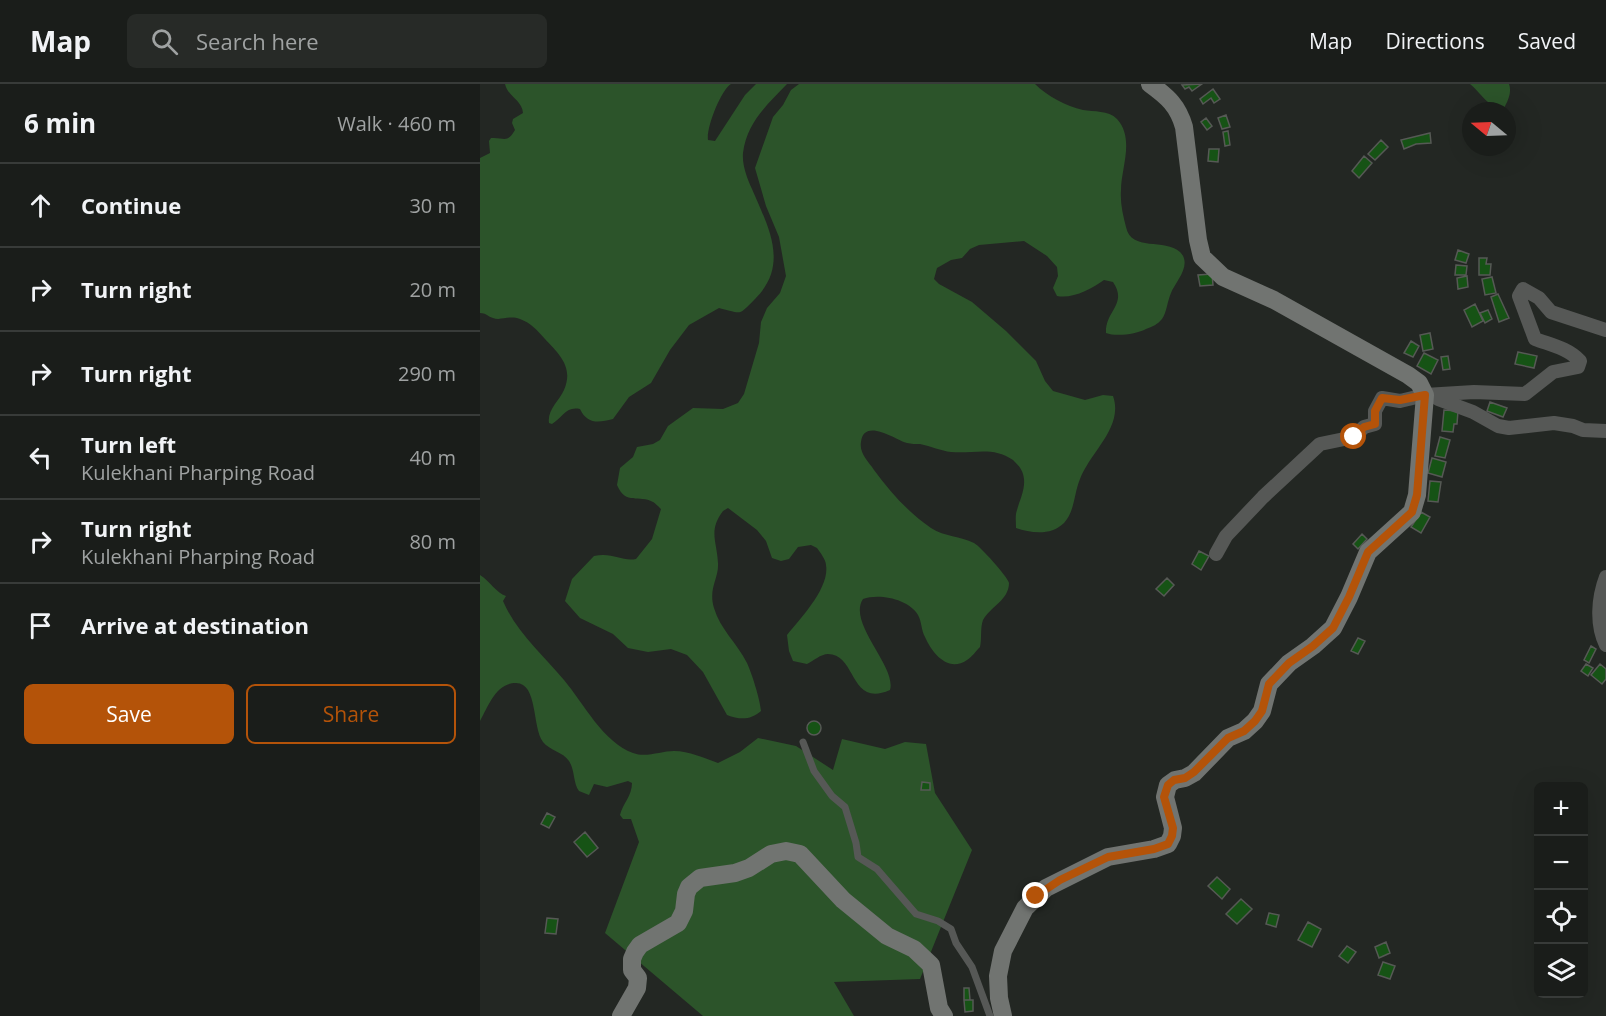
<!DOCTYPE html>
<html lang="en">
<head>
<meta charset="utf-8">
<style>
  :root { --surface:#1a1d1a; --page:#272a27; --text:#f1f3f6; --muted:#9fa2a2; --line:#383b39; --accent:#b45309 }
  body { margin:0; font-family:"Open Sans",sans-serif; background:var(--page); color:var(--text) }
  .controls { position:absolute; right:18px; bottom:18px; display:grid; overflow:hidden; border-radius:9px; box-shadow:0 6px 24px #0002 }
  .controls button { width:54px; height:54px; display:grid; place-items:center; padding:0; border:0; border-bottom:2px solid var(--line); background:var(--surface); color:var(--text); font:30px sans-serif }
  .compass { position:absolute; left:982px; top:18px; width:54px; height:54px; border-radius:50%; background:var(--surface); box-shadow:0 6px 24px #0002; rotate:289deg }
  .stop { position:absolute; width:18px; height:18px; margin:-14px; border:4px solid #b45309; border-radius:50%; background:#fff }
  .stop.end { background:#b45309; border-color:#fff; box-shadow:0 2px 6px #0008 }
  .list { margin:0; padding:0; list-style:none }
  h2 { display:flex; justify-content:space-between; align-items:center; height:78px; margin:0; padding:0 24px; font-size:26px }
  h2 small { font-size:20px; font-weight:400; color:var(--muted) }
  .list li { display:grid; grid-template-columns:39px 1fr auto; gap:18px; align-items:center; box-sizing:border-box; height:84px; padding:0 24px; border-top:2px solid var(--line) }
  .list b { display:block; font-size:22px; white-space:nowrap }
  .list p { margin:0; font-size:20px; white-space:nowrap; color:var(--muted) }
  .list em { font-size:20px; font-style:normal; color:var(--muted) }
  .actions { display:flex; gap:12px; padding:18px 24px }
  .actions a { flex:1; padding:14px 0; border:2px solid var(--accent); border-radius:9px; text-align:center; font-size:21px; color:var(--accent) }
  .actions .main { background:var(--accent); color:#fff }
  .icon { flex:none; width:33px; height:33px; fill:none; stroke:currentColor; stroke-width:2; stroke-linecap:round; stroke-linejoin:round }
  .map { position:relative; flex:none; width:1126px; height:932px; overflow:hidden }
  header { display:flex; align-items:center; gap:36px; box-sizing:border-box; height:84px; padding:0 30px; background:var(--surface); border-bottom:2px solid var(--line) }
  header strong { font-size:28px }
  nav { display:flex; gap:33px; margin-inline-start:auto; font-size:21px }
  .search { width:420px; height:54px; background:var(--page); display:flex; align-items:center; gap:15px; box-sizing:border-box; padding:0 21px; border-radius:9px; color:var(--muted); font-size:22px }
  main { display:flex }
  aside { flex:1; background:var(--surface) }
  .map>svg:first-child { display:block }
</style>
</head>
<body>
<header>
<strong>Map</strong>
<div class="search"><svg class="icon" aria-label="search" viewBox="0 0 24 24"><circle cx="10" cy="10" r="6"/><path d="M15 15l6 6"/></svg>Search here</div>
<nav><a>Map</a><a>Directions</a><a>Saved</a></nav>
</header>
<main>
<aside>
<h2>6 min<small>Walk · 460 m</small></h2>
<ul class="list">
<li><svg class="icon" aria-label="ahead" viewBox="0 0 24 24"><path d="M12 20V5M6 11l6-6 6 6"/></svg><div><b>Continue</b></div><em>30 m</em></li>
<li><svg class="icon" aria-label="right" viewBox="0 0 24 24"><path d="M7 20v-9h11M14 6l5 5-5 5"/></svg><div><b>Turn right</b></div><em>20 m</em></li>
<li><svg class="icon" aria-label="right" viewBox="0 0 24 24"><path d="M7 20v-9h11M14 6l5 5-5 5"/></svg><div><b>Turn right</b></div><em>290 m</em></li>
<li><svg class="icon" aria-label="left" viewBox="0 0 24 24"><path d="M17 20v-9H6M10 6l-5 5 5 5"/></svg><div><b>Turn left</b><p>Kulekhani Pharping Road</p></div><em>40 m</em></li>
<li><svg class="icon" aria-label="right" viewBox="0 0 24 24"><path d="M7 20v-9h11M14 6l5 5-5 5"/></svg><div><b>Turn right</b><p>Kulekhani Pharping Road</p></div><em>80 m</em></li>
<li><svg class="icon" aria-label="arrive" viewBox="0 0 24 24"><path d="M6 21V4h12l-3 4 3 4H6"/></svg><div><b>Arrive at destination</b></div></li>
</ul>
<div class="actions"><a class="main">Save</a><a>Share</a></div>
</aside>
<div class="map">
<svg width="1126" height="932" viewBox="0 0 1126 932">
  <rect width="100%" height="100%" fill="#232723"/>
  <!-- green -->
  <path fill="#2c542a" d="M25 0H251C241 6 226 44 228 56L235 57 265 11 276 0H307C287 21 267 38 263 69 262 81 267 94 272 105 288 143 310 180 275 215 258 232 263 230 239 224L209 241 190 266 171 299 149 313 133 335C118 339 107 340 100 325 86 322 83 333 72 340L69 339C67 326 79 317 84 306 94 283 79 270 65 255 57 246 51 239 40 235 29 231 21 237 13 234 7 232 6 229 0 229V74L10 69 9 57 11 54C24 53 27 60 35 46L32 39 33 35 43 29C42 16 28 13 25 0Z
    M319 0H555C567 12 586 22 603 26 614 28 628 26 637 35 655 55 641 84 641 106 640 119 643 131 646 143 651 168 685 154 700 168 713 181 695 198 691 209 687 218 687 228 682 235 678 240 672 243 666 245 657 250 636 253 626 249 625 227 648 220 633 198L624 196C611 205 593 215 577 212L573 204 578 192 577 183 567 172 544 157 499 161 490 165 482 174 471 176 457 184 454 195 459 200 492 218 526 247 556 277 565 297 573 307 605 316 623 311 633 312C644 343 610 368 600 395 594 409 595 427 584 439 571 452 551 449 536 444 536 438 535 431 537 426 540 415 545 406 544 395 543 386 539 382 533 376 513 362 494 370 471 368 461 367 451 362 440 360 436 360 431 360 427 359 416 356 384 333 381 358 379 369 388 377 394 386 410 408 428 428 451 444 465 453 480 452 494 459 500 462 528 493 529 499 529 516 510 523 503 536 500 544 502 555 500 563 496 567 492 573 487 576 468 589 452 569 445 553 441 546 442 538 438 531 429 515 399 509 383 515 367 539 417 583 410 606 369 624 377 570 348 570 341 570 333 577 327 580L313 577 309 567 307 551C320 535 350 504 346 481 346 476 340 468 337 464L331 461 318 463 309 475 301 477 292 474 286 457 277 446 248 424 243 427C228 447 237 457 238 479 239 495 228 504 234 524 240 545 257 559 267 579 272 590 280 615 281 627 271 636 260 636 247 631L223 588 207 571 191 565 168 568 148 564 133 550 100 534 85 517 92 495 114 472C133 468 142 478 156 475L172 455 181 425C180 424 174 418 173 418 159 410 146 422 137 401L140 384 153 373 157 363 173 360 180 356 188 342 213 324 243 325 258 319 264 310 279 259 281 238 287 224 300 209 306 192 299 153 286 122 275 84 293 33 303 21 311 6Z
    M990 0H1029C1032 8 1028 17 1024 24 1008 24 1001 9 990 0Z
    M0 491C10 497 16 509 26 512L23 517C36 548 63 571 84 596 104 620 123 658 153 669 166 674 181 667 194 667 209 667 224 674 238 679L260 668 278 654 316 662 353 686 362 655 405 665 425 658 446 660 455 709 492 766 440 895 354 898 374 932H223L125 849 159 758 151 735H143L140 731C143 719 152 712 152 699L148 697 127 703 114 700 109 711 99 707C93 699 95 686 89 677 83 668 69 666 63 658 52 643 58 599 36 599 16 599 9 621 0 637Z"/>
  <!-- building -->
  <path fill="#165315" stroke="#565955" stroke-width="1.5" d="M722 0 712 7 709 3 705 5 702 1Z
    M733 5 740 15 734 19 731 14 723 20 720 15Z
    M746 31 750 43 742 45 738 34Z
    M726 34 732 42 727 46 721 38Z
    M748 47 750 61 745 62 743 48Z
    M950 49 951 59 936 60 924 65 921 56Z
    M901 56 908 63 895 76 888 70Z
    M729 65H739L738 78 728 77Z
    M884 72 892 79 879 94 872 87Z
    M978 166 989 170 986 179 975 176Z
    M999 174H1007L1006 180H1011L1010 191H999Z
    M976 181 987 182 986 191H975Z
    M732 190 733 201 720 202 718 191Z
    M987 192 988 203 978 205 977 194Z
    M1012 193 1016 209 1005 211 1002 195Z
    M1018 210 1029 234 1019 238 1011 213Z
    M995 220 1003 237 992 243 984 226Z
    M1008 226 1012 235 1005 239 1000 229Z
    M950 249 953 265 943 267 940 251Z
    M931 257 939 262 933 273 924 269Z
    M1038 268 1057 272 1054 284 1035 280Z
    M944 269 958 276 951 290 937 282Z
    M968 272 970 285 963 286 961 273Z
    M1010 318 1027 324 1023 333 1007 327Z
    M964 326 978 327 977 340H974L973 348 962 347Z
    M960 353 970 356 965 374 955 372Z
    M952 374 966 378 962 393 948 389Z
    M950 397 961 398 958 418 948 417Z
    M941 428 950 433 941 449 931 443Z
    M882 450 887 455 878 465 873 460Z
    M719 467 729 472 721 486 712 480Z
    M687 494 694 501 684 512 676 505Z
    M878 554 885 557 878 570 871 567Z
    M1111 562 1116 565 1109 579 1104 576Z
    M1106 580 1113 584 1108 592 1101 587Z
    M1120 580 1126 585V595L1122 600 1111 591Z
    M327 644a7 7 0 1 1 14 0a7 7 0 1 1-14 0Z
    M442 698 450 699V706H441Z
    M67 729 75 733 69 744 61 740Z
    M105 748 118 764 107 773 94 758Z
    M737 793 750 805 742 815 728 802Z
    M761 815 772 825 757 840 746 830Z
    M789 829 799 831 796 843 786 840Z
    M67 834 78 835 76 850 65 849Z
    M828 838 841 845 832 863 818 856Z
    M906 858 910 869 899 874 895 863Z
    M867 862 876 868 868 879 859 872Z
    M903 878 915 882 910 895 898 891Z
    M484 904H489L490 916H484Z
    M484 916H493V927L485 928Z"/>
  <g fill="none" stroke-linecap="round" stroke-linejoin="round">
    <!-- service -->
    <path stroke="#565856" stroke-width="7" d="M323 658 334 687 352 712 365 723 376 759 378 773 397 785 436 830 458 837 471 845 476 859 492 883 510 932"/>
    <!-- minor -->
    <path stroke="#565856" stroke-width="14" d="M958 315 993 328 1018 342 1029 344 1074 339 1093 342 1103 346 1126 347
      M736 470 746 452 783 413 840 360 874 353 884 343 895 340V327L902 314 920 317 945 311 994 308 1045 310 1073 288 1098 283 1100 277C1088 264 1071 261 1055 255L1039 212 1043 205 1059 214 1071 228 1126 246
      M1126 493C1118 514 1116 541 1126 561"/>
    <!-- secondary -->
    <path stroke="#717471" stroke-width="18" d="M141 932 157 904 158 894 152 886V875L155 868 160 861 198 839 204 827 206 810 209 803 220 794 255 789 269 784 291 770 306 767 320 770 363 816 407 852 434 865 451 881 459 924 464 932
      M523 932 519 914 518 892 523 867 545 824 566 804 628 773 674 765 688 760 692 752 693 744 685 713 688 701 695 696 705 694 714 689 748 654 764 647 775 637 782 627 789 600 809 579 833 562 853 544 869 513 888 468 932 428 937 411 945 311 939 299 928 291 794 216 743 193 722 173 718 156 704 43C698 22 688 13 670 0"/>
  </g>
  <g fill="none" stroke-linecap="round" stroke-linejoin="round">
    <!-- route -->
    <path stroke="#b45309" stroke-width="8" d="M556 812 580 796 628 773 674 765 688 760 692 752 693 744 684 713 688 701 694 696 705 694 714 688 748 654 764 647 775 637 782 627 789 600 809 579 833 562 853 544 869 513 888 468 932 428 937 411 945 311 920 316 902 314 895 327V340L884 343 874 353"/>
  </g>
</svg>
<div class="controls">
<button>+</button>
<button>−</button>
<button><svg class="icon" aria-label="locate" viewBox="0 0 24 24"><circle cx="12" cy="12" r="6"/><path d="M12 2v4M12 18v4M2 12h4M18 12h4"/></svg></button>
<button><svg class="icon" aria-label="layers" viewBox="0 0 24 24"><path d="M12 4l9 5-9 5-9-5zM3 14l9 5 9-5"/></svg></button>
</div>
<svg class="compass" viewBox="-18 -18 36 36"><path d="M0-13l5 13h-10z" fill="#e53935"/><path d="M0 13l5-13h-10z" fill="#9fa2a2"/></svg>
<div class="stop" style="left:874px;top:353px"></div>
<div class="stop end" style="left:556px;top:812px"></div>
</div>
</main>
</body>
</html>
